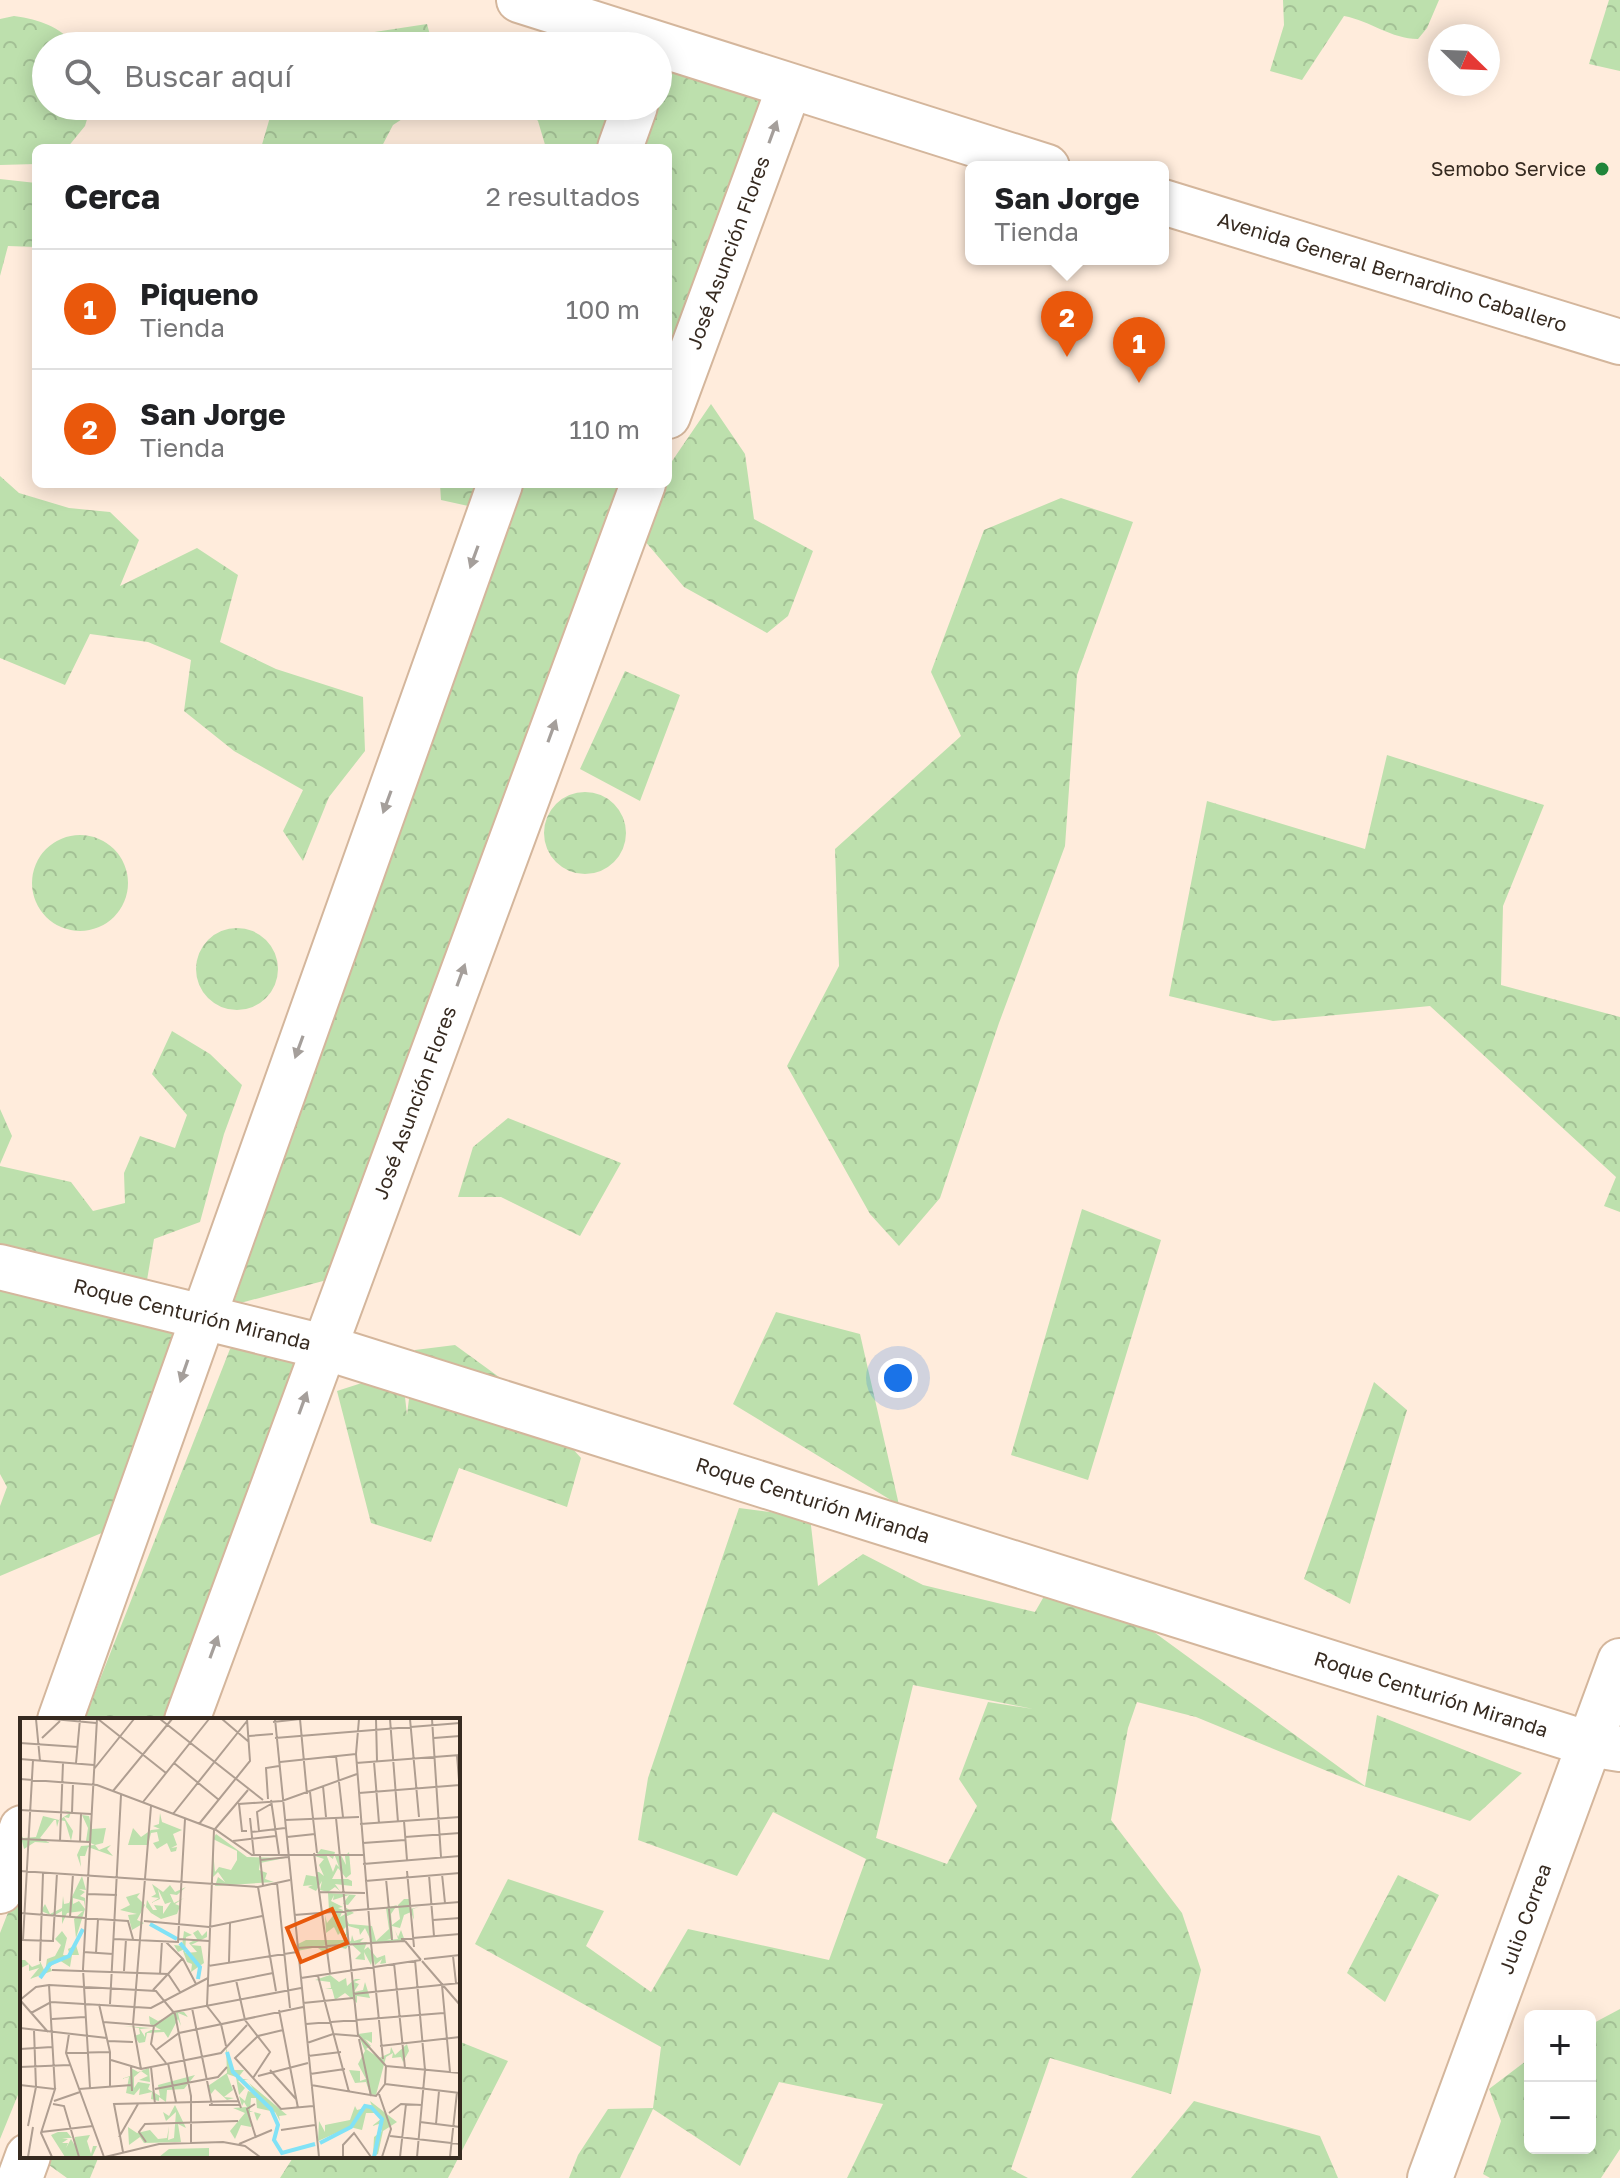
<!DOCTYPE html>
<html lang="es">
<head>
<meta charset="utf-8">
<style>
  :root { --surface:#fff; --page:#f2f2f2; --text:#202124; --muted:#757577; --line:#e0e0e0; --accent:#ea580c }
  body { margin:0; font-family:"Golos Text",sans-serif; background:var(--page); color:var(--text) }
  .controls { position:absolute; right:24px; bottom:24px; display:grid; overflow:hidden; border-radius:12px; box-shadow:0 4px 20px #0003 }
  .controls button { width:72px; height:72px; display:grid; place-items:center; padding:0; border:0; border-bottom:2px solid var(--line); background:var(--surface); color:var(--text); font:40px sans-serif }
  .compass { position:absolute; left:1428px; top:24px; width:72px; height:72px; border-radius:50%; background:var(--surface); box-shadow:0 4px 20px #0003; rotate:113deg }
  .you { position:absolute; left:898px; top:1378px; width:28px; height:28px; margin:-20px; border:6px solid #fff; border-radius:50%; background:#1a73e8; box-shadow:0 0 0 12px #1a73e833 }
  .badge { display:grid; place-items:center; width:52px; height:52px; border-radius:50%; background:var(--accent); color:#fff; font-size:26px; font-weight:700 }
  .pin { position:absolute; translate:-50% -66px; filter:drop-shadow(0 2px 4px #0008) }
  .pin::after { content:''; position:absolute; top:42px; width:28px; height:24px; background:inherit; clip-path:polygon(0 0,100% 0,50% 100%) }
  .popup { position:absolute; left:965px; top:161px; width:204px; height:104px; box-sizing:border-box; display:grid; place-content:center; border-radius:12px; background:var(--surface); filter:drop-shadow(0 2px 6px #0005); font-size:26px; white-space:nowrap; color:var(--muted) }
  .popup b { font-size:30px; color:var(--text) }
  .popup::after { content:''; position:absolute; left:50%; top:100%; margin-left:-16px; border:16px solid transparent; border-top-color:var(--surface) }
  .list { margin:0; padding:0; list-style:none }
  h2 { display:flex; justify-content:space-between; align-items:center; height:104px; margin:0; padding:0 32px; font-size:34px }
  h2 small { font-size:26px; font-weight:400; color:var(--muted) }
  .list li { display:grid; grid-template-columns:52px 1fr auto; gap:24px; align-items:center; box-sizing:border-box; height:120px; padding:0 32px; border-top:2px solid var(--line) }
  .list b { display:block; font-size:30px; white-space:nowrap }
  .list p { margin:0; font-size:26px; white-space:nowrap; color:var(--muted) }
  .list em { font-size:26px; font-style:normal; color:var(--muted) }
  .icon { flex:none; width:44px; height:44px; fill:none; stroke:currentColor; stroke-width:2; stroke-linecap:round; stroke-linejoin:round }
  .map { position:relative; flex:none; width:1620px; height:2178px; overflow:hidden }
  .search { position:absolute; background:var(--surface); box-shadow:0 4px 20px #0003; left:32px; top:32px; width:640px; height:88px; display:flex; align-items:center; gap:20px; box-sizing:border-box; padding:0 28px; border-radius:44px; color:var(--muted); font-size:30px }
  .panel { position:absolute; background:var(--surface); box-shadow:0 4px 20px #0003; left:32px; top:144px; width:640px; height:344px; border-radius:12px }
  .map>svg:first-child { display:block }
</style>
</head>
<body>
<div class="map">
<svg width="1620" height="2178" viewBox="0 0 1620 2178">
  <defs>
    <pattern id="forest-crowns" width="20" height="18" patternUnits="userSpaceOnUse" patternTransform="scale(2)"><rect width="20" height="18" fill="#bde0ad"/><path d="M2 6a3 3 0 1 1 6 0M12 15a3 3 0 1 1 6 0" fill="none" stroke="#a3c095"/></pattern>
  </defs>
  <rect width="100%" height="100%" fill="#ffecdc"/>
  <!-- forest -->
  <path fill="url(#forest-crowns)" fill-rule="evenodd" d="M1283 0H1439L1427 28 1418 39C1391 39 1371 21 1344 16L1302 80 1270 71 1284 25Z
    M1609 0H1620V71L1589 64Z
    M14 16C41 20 58 26 77 46H46V106H91L85 126 67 148H36V164L0 165V19Z
    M427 24 433 46H364L368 33Z
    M658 46 789 88 668 417V148H622L636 106H658Z
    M309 106 338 111 340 106H422L393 125 381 148H261L273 107Z
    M525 106H613L611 148H546L538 121Z
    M0 179 36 183V247L8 246 0 276Z
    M711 404 745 454 754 519 813 551 788 616 767 633 684 587 644 540 660 484H668V467Z
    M0 476 19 493 69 508 110 512 139 540 120 586 197 548 238 575 220 642 276 669 363 697 365 751 329 797 303 861 283 831 303 790 234 751 184 711 191 660 148 642 90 634 65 685 0 658Z
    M440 484H500L491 511 441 500Z
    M509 484H643L353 1273 233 1305Z
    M1061 498 1133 522 1077 675 1065 846 999 1023 940 1198 899 1246 870 1214 787 1066 839 966 835 849 961 736 931 672 984 530Z
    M625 671 680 695 640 801 580 769Z
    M1387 755 1544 805 1503 906 1501 985 1620 1017V1212L1604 1206 1616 1177 1430 1006 1273 1021 1169 996 1207 801 1365 849Z
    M544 833a41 41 0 1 1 82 0a41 41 0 1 1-82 0Z
    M32 883a48 48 0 1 1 96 0a48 48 0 1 1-96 0Z
    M196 969a41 41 0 1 1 82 0a41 41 0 1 1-82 0Z
    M172 1031 210 1054 242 1085 224 1134 200 1222 154 1239 147 1280 182 1321 104 1532 0 1576V1506L7 1487 0 1474V1166L71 1182 93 1211 125 1203 124 1173 140 1136 175 1148 187 1115 152 1074Z
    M0 1109 12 1136 0 1164Z
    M508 1118 621 1163 580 1236 501 1197H458L473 1147Z
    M1082 1209 1161 1240 1088 1480 1011 1455Z
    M776 1312 860 1334 899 1505 733 1404Z
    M329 1334 171 1720H84L230 1349Z
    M455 1345 525 1396 581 1458 567 1507 459 1468 431 1542 371 1523 337 1391 402 1370 407 1415 415 1350Z
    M1374 1382 1407 1410 1350 1604 1304 1579Z
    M739 1508 810 1517 818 1586 863 1554 923 1585 1035 1612 1062 1565 1365 1786 1377 1715 1522 1773 1470 1821 1366 1787 1196 1717 1137 1702 1128 1728 1111 1820 1182 1913 1201 1970 1171 2094 1050 2058 1011 2169 1028 2178H847L883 2104 779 2082 740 2166 653 2109 620 2178H569L578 2155 608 2109 653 2108 661 2047 475 1944 508 1879 604 1911 586 1946 651 1992 688 1929 829 1960 866 1859 773 1812 737 1876 638 1840 648 1778ZM913 1685 1033 1709 988 1702 959 1779 977 1806 947 1864 876 1838Z
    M1398 1875 1439 1895 1385 2002 1347 1973Z
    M22 1877V2085L0 2139V1933Z
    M1620 2009V2149L1601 2178H1490L1483 2174 1501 2121 1489 2089 1530 2058V2148H1590V2025Z
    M458 2041 508 2061 448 2178H280L294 2156H458Z
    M1194 2101 1320 2136 1338 2178H1131Z
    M44 2156H99L90 2178H67L42 2160Z"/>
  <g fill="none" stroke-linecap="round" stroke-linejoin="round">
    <!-- minor casing -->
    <g stroke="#d4b69c" stroke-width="48">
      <g id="minor">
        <path id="s1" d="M0 1267 324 1347 1589 1744 1620 1749"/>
        <path id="s2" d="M1430 2178 1620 1661"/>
      </g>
    </g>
    <!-- secondary casing -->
    <g stroke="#d4b69c" stroke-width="48">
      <g id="secondary">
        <path d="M620 148 635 106"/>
        <path id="s3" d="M668 416 789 88"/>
        <path d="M60 1720 500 484"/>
        <path id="s4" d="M187 1720 643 484"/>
        <path d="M0 1891 22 1828"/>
        <path d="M20 2178 28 2156"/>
      </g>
    </g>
    <!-- primary casing -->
    <g stroke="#d4b69c" stroke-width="48">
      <g id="primary">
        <path d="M519 0 1047 167"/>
        <path id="s5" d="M1163 202 1620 342"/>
      </g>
    </g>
    <!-- minor -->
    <use href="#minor" stroke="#fff" stroke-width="44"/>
    <!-- secondary -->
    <use href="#secondary" stroke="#fff" stroke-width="44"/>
    <!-- primary -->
    <use href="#primary" stroke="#fff" stroke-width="44"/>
  </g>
  <!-- one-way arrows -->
  <defs><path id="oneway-solid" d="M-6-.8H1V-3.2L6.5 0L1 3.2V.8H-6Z" transform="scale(2)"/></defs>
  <g fill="#a59f9b">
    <use href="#oneway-solid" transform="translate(773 132) rotate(-70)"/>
    <use href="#oneway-solid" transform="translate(474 557) rotate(110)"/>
    <use href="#oneway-solid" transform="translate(552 731) rotate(-70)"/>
    <use href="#oneway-solid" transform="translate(387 802) rotate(110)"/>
    <use href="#oneway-solid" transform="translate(461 975) rotate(-70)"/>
    <use href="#oneway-solid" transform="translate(299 1047) rotate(110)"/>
    <use href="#oneway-solid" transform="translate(184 1371) rotate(109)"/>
    <use href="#oneway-solid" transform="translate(303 1403) rotate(-70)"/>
    <use href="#oneway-solid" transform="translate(214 1647) rotate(-70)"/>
  </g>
  <!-- markers -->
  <circle fill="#20853a" stroke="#ffecdc" stroke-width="3" cx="1602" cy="169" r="8"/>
  <g text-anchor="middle" stroke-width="6" stroke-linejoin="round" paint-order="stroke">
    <!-- poi labels -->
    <g font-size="20" fill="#362a20" stroke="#ffecdc" text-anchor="end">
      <text x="1586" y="176">Semobo Service</text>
    </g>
    <!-- street labels -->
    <g font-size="20" fill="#362a20" stroke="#ffecdc">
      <text dy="7" stroke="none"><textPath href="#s3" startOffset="174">José Asunción Flores</textPath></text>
      <text dy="7" stroke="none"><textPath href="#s5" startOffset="240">Avenida General Bernardino Caballero</textPath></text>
      <text dy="7" stroke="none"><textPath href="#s4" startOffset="658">José Asunción Flores</textPath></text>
      <text dy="7" stroke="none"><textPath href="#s1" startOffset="198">Roque Centurión Miranda</textPath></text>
      <text dy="7" stroke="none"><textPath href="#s1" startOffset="846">Roque Centurión Miranda</textPath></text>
      <text dy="7" stroke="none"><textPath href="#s1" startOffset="1494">Roque Centurión Miranda</textPath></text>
      <text dy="7" stroke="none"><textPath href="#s2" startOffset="276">Julio Correa</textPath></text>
    </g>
  </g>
  <!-- overview -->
  <g transform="translate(20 1718)">
    <rect width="440" height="440" fill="#ffecdc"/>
    <path d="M43 92 51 94 49 100 44 99 53 113 51 123 45 103 39 102 37 109 36 102H34L20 120 30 125 15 124 4 131 0 115 3 120 16 119 23 98 39 102 50 95ZM140 95 142 104 162 112 153 116 157 127 151 130 157 129 156 133 151 134 147 125 137 131 133 125 139 123 137 114 131 115 128 127H108L113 110 121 119 131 112 140 111 133 108 139 106ZM62 97 69 98 72 111 86 110 83 125 75 127 79 132 91 127 87 131 93 138 68 129 65 138H60L61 149 57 137 61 128 75 127 66 123 68 110ZM196 116 227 139 265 140 240 145 239 152 247 155 245 161 254 164 195 168 198 159 205 164 198 154 193 159V133L195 154 199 149 211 152 217 142V133L193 121ZM301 131 315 134 313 141 306 136 313 154 316 146 319 149 315 138 321 137 326 147 325 138 329 134 331 156 326 160 318 150 312 161H328L332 163V168L315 166 320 173 315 169 308 174 300 172 302 163 296 173 288 169 293 167 283 168 286 157 298 159 297 154H299L304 158 299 147 304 141 295 138ZM62 158 66 172 59 171 65 174 60 178 65 180V189L64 183 53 180V186L59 183 65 191 56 220 54 201 63 193 47 195 42 206V193L33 198 21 193 25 186 30 196 42 190 43 178 44 186 49 185ZM132 166 143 174 150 167 155 174 166 169 157 177 150 176 154 185 164 180 155 186 160 188 157 196 141 201 131 195 126 189 127 182 133 192H137L134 187 143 188V196L151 184 145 186 138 171 140 181 131 185 139 180 131 179 136 176ZM120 175 117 179 125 187 117 202 124 205 112 212 108 197 117 196 100 192 110 187 106 179ZM308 175 336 177 328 187 323 186 329 177 313 182 314 177 311 183 323 189 318 190 323 192 320 199 327 195 325 189 334 195 325 199 329 206 352 208 356 223 369 211 366 190 377 187 371 196 372 207 380 201 378 187 384 181H389L390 191 399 189 393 191 394 202 391 194 384 197 380 210 372 208 373 220 367 222 378 221 375 212 378 219 381 212 385 223 352 225 345 210 340 217 339 211 328 208 329 222 326 217V225L331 223 332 217 334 223 344 220 340 224H347L344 232 348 229 357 240 365 237 366 245 360 246 362 241 355 247 353 239 351 247 344 234 345 242 335 241 341 235 330 225 326 231 312 227 306 236 298 230 308 227 277 233 276 227 286 222H325L320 215 326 216V209L318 217 314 209 306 215 305 197 307 205 316 194 309 192ZM178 212 182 218 187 213V219L171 227 181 228 184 245 171 254 172 246 167 244 163 233 165 231 158 234 154 227 162 228 164 213 172 217 166 219 165 235 177 234 169 225 177 221 173 215ZM42 213 47 220 43 237 50 238 48 231 56 227 59 237H52L50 249 39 242 30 249 32 253 10 261 19 250 9 253V246L1 250 0 242H5L12 249 20 246 19 241 25 254 27 241 35 238 41 227 35 221ZM310 257 319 264 326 260 327 268 335 261H341L334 264 339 266 334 274 343 272 345 264 350 280 337 278V285L325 275 315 282 312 271H305L311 270 310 264 295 262ZM157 294H164L168 299 158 295 161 308 158 301 148 320 144 314 127 315 125 324 119 325 114 318 120 316 119 310 104 308 131 310 120 311 125 319V315L131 312H141L130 306 129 298 138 303ZM352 314V325L345 321 351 328 346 331 359 340 370 335 371 329 375 337 387 326 389 333 383 344 381 339 372 340 373 335 366 339 356 377 350 376 346 364 335 365 329 352 340 353V363L346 361 338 346 345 333 338 316ZM206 329 212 352H224L217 361H229L218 363 225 370 219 377 216 359 207 356 213 372 204 379 214 380 207 382 195 371 191 376 188 368 207 355ZM111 350 118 354 129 350 130 364 119 362 128 358 121 353 114 359V370L118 364 130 366 128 371 140 378 138 367 175 357 164 371 147 372 146 384 139 379V383L131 381 132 374 119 377 120 370 114 377 106 375 109 359 101 361 110 358ZM229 365 267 397 259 398 260 403 255 394 237 390 236 380H231L230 393 241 396 237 403 234 394H230L231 409 221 407 215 421 210 413 225 395 213 390 227 389 224 384 222 388 219 378 225 383 228 373 237 376ZM350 383 377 404 363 413 358 436 353 438 354 419 362 413 359 406 352 408 361 401 355 395H346L342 412 330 409 298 423 299 403 305 414V407L330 402 335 388 337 392 352 388ZM155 387 166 410 158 406 161 424 124 425 120 419 109 427 108 409 117 415 130 412 138 421 147 420 149 408 148 422 154 420 156 394 146 403 143 394 149 398ZM38 414H47L52 420H42L48 421 42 425H48L46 430 51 421 54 426 55 419 70 417 67 423 71 436 73 428H77L72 439H45L31 417Z" fill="#bde0ad"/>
    <path d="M189 430V439H139L149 431Z" fill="#bde0ad"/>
    <path fill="none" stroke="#81e2f6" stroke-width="4" d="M130 206 157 221M160 225 180 249 178 261M20 260 30 246 49 238 63 211M207 334 213 354 251 391 258 407 254 422 262 435 295 426M300 425 331 409 345 388 351 389 362 401 354 439"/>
    <path fill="none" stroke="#af9e91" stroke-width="2" d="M16 1 20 43M33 1 76 5M78 1 146 55M140 1 243 82M202 1 229 24M255 1 299 439M280 1 287 76M356 1 357 43M370 1 378 104M390 1 399 99M412 1 421 139M253 4 280 1M229 18 253 16M22 20 40 3M255 20 440 5M414 20 440 18M0 25 58 29M437 37 440 74M316 38 323 99M0 41 74 47M260 44 336 36M354 44 359 105M56 45 60 1M154 45 199 82M336 45 440 37M74 51 114 1M0 61 77 67 196 112 232 137H344M303 68 306 99M93 73 152 1M290 74 297 135M339 75 440 67M248 81 246 50 259 48M251 82 259 136M123 84 189 1M0 92 71 96M52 95 53 65M153 96 227 3M230 100 234 138M316 100 338 317 366 348M265 102 339 99M384 103 387 142M179 106 230 43 227 1M340 106 440 99M194 111 187 288 201 306 206 328M195 111 228 72M227 113H222L219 86 262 83 337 56M239 113 237 94 251 86M231 114 265 110M267 119 295 116M385 119 440 115M0 121 70 124M40 123 43 45M213 123 256 118M60 124 61 96M343 125 385 122M294 135 310 255M240 138 243 168M241 142 268 139M343 146 440 138M0 153 238 169 270 162M387 153 394 229M422 156 425 185M409 157 414 218M366 161 372 222M345 163 440 155M257 165 270 290M238 169 256 273M299 174 345 175M67 176 97 177M0 195 78 201M274 197 440 184M50 199 53 156M413 202 440 200M124 203 189 209 242 198M94 221 158 224 165 101M158 221 189 223M381 221 440 216M2 222 33 223 37 155M3 222 13 42M145 223 163 241 176 266M385 223 401 242M277 230 351 225 336 36 339 1M63 234 93 236M76 235 78 201 108 203 113 221M433 238 436 265M404 241 440 237M395 242 405 352 397 439M20 243 23 155M402 243 440 287M209 244 210 205M374 245 385 350M188 248 277 234M32 252 148 256 160 274M104 253 106 221M140 256 142 223M298 258 329 374M281 260 401 242M216 262 225 302 250 334 233 360M29 267 35 371M422 267 430 354M188 268 253 255M133 272 162 241M333 276 440 265M0 282 16 269 29 267 136 273 155 296 171 378V425M0 282 28 314M283 285 333 280M79 286 90 334V369M90 286 101 77M172 290 192 387M259 292 278 390M11 295 31 284 131 290 188 260M32 301 65 299M83 304 134 308 154 294 281 270M286 306 424 295M134 308 131 326 146 345M0 310 87 320M263 312 238 318 215 340 261 391 293 388M49 316 46 335 84 439M339 321 351 378M88 323 113 324M287 325 313 316 338 318M360 328 440 319M0 331 32 329M136 332 159 315 283 289M46 335 90 334M288 338 321 334M363 341 351 225 385 223M91 342 121 351 201 335 227 307M148 345 156 384M366 348 440 355M0 349 50 347M111 349 112 373M131 349 135 386M121 351 113 306 131 88M250 352 276 381M290 356 325 351M238 358 288 345M365 366 440 375M0 367 35 371 21 415 32 439M213 367 221 390M291 367 356 378 365 366 366 348M70 370 63 251 77 1M59 371 112 367M135 371 198 359 207 349M359 376 371 411 362 439M34 383 60 374M33 386 44 388 59 439M235 386 227 391 236 420M189 387H220M369 395 381 386 402 387M400 404 440 409M416 406 419 373M8 408 16 369 14 312M261 412 295 407M21 414 73 408M370 418 440 426M99 419 118 386M126 424 119 414 125 406 218 403M219 426 252 412M103 434 94 386 219 383M8 439 13 409M85 439 139 426 203 424 225 428 240 439M323 439V427L334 415 351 439M380 439 386 386M430 439 437 374"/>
    <path fill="#e8590c" fill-opacity="0.15" stroke="#e8590c" stroke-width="4" d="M312 191 327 225 281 244 267 210Z"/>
    <rect width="440" height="440" fill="none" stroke="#362a20" stroke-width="4"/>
  </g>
</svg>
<div class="controls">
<button>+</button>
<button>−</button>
</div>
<svg class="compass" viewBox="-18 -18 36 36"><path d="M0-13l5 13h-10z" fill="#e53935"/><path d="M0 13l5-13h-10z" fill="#757577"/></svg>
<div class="you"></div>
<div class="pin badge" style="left:1139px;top:383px">1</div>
<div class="pin badge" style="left:1067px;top:357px">2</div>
<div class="popup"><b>San Jorge</b>Tienda</div>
<div class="search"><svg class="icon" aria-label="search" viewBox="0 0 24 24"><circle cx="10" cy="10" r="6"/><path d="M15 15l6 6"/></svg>Buscar aquí</div>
<section class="panel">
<h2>Cerca<small>2 resultados</small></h2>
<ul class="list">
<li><span class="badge">1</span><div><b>Piqueno</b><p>Tienda</p></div><em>100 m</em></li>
<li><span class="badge">2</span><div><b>San Jorge</b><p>Tienda</p></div><em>110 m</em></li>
</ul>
</section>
</div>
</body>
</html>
